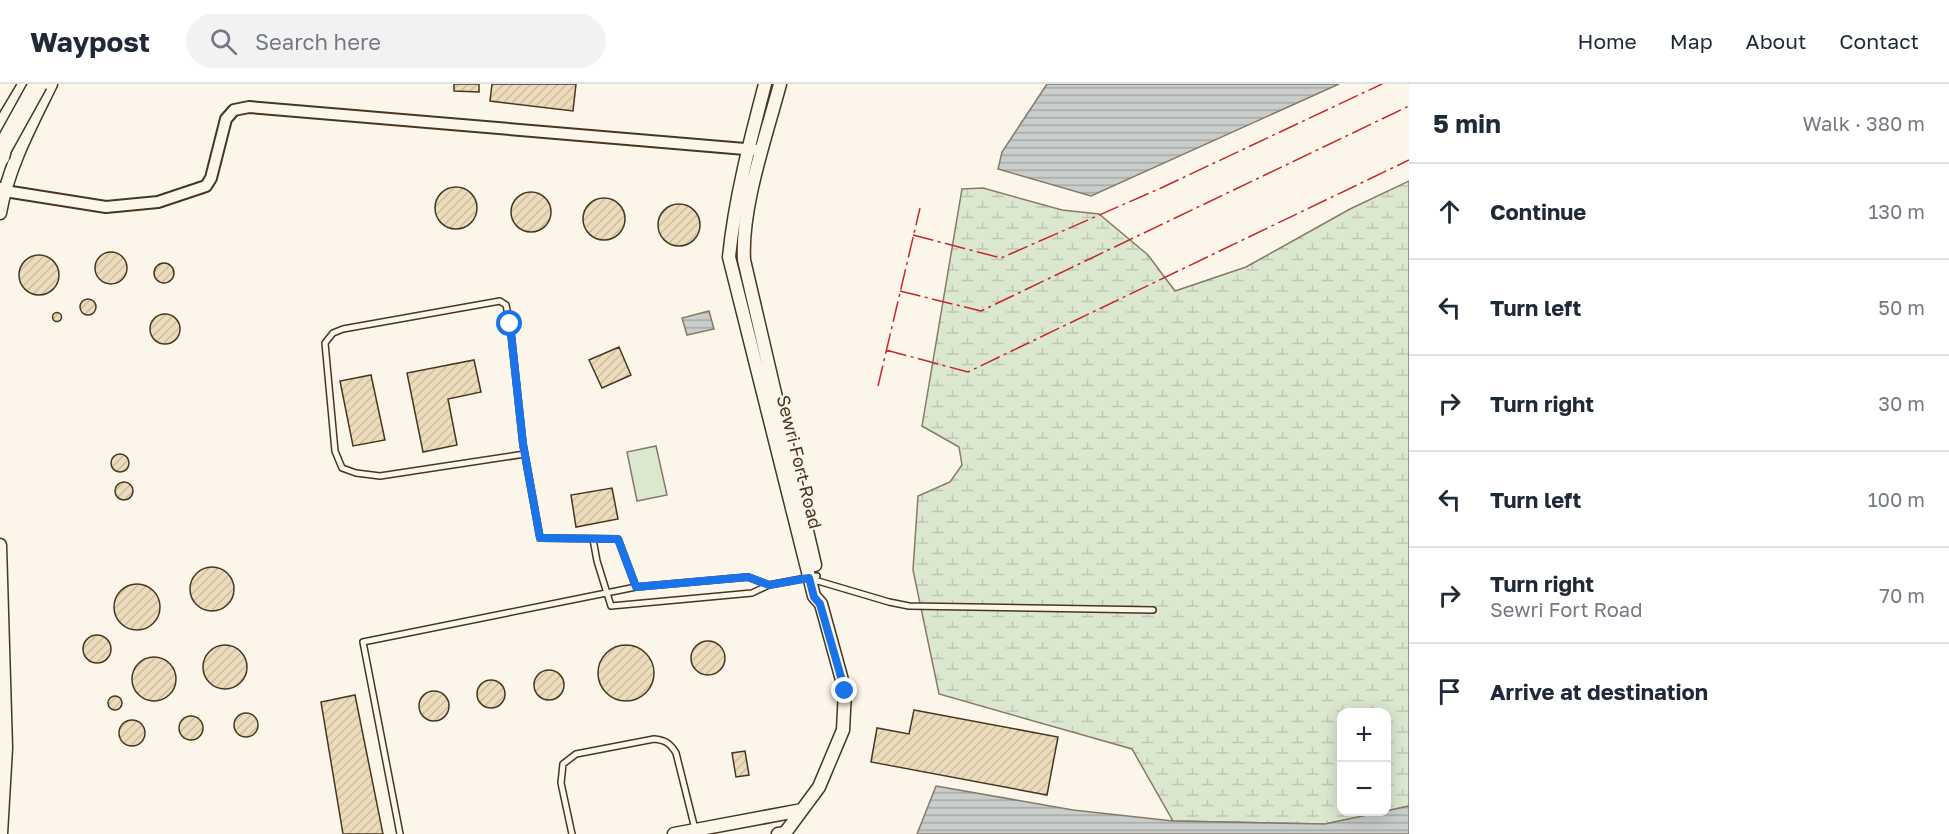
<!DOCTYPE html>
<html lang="en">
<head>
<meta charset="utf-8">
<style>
  :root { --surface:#fff; --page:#f2f2f3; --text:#1f2937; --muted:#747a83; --line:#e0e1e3 }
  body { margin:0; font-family:"Golos Text",sans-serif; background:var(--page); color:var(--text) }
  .controls { position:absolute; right:18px; bottom:18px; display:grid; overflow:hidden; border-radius:12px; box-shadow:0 3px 15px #0003 }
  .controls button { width:54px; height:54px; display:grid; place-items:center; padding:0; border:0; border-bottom:2px solid var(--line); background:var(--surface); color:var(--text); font:30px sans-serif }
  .stop { position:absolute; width:18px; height:18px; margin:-14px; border:4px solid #1a73e8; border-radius:50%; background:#fff }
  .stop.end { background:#1a73e8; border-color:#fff; box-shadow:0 2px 6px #0008 }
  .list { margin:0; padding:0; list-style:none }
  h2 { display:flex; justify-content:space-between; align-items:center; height:78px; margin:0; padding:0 24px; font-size:26px }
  h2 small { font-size:20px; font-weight:400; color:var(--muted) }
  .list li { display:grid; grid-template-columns:39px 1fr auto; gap:18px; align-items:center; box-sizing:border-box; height:96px; padding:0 24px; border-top:2px solid var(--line) }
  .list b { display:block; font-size:22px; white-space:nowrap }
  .list p { margin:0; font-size:20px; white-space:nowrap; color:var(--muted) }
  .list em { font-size:20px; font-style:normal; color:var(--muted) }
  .icon { flex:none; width:33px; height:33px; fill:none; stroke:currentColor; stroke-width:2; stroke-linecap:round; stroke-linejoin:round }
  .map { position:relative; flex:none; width:1409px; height:750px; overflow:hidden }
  header { display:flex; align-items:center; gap:36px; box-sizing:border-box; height:84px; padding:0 30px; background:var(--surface); border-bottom:2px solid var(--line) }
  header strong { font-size:28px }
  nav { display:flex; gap:33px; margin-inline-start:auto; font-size:21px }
  .search { width:420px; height:54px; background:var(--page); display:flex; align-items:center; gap:15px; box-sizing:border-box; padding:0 21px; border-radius:33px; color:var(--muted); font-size:22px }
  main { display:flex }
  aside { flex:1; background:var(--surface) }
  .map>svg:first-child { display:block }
</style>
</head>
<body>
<header>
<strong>Waypost</strong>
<div class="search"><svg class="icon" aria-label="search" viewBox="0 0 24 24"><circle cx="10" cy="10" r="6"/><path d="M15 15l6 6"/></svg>Search here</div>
<nav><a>Home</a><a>Map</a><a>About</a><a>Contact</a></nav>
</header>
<main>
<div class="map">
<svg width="1409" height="750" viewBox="0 0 1409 750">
  <defs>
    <pattern id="wetland-marsh" width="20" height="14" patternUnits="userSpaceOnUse" patternTransform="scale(1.5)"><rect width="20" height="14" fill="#dce7d0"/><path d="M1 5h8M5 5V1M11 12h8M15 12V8" fill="none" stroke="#bec7b2"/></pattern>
    <pattern id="water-rules" width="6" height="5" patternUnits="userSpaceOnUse" patternTransform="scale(1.5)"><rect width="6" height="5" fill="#c9cecd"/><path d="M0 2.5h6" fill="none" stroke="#a5a8a6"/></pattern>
    <pattern id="building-hatch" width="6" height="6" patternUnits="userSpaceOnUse" patternTransform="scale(1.5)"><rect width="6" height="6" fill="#ecdcbc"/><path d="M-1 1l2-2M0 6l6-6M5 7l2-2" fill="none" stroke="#ccbda1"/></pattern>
  </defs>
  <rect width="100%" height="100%" fill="#fbf6e9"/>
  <!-- green -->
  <path fill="#dce7d0" stroke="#887966" stroke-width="1.5" d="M656 362 667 411 637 417 627 368Z"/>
  <!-- wetland -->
  <path fill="url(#wetland-marsh)" stroke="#887966" stroke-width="1.5" d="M1409 97V722L1387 727 1386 628H1342V728H1385L1325 740 1173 737 1132 665 939 610 913 486 918 412 950 398 962 381 959 363 922 342 962 105 983 104 1062 126 1099 130 1148 171 1175 207 1246 183 1350 125Z"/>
  <!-- water -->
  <path fill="url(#water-rules)" stroke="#887966" stroke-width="1.5" d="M1047 0H1339L1091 112 998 85 1002 68Z
    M709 227 714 245 687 251 682 234Z
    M936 702 1073 726 1173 737 1325 740 1409 722V750H917Z"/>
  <!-- building -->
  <path fill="url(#building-hatch)" stroke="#4a3520" stroke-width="1.5" d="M454 0H479V8L454 7Z
    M492 0H576L573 27 490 17Z
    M435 124a21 21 0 1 1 42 0a21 21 0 1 1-42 0Z
    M511 128a20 20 0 1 1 40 0a20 20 0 1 1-40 0Z
    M583 135a21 21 0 1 1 42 0a21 21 0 1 1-42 0Z
    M658 141a21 21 0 1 1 42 0a21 21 0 1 1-42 0Z
    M95 184a16 16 0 1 1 32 0a16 16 0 1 1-32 0Z
    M19 191a20 20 0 1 1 40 0a20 20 0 1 1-40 0Z
    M154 189a10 10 0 1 1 20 0a10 10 0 1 1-20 0Z
    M80 223a8 8 0 1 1 16 0a8 8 0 1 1-16 0Z
    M52.5 233a4.5 4.5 0 1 1 9 0a4.5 4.5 0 1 1-9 0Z
    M150 245a15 15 0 1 1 30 0a15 15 0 1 1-30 0Z
    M619 263 631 291 602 304 589 276Z
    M474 276 481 308 448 315 457 361 423 368 407 289Z
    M371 291 385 356 353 362 340 297Z
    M111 379a9 9 0 1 1 18 0a9 9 0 1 1-18 0Z
    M115 407a9 9 0 1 1 18 0a9 9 0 1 1-18 0Z
    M612 404 618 435 576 443 571 411Z
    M190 505a22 22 0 1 1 44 0a22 22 0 1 1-44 0Z
    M114 523a23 23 0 1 1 46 0a23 23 0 1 1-46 0Z
    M83 565a14 14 0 1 1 28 0a14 14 0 1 1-28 0Z
    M691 574a17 17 0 1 1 34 0a17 17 0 1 1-34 0Z
    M598 589a28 28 0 1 1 56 0a28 28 0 1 1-56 0Z
    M203 583a22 22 0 1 1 44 0a22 22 0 1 1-44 0Z
    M132 595a22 22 0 1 1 44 0a22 22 0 1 1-44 0Z
    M534 601a15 15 0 1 1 30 0a15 15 0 1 1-30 0Z
    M477 610a14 14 0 1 1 28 0a14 14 0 1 1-28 0Z
    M419 622a15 15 0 1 1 30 0a15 15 0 1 1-30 0Z
    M355 611 383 750H343L321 618Z
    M108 619a7 7 0 1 1 14 0a7 7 0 1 1-14 0Z
    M914 626 1058 653 1047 711 871 678 877 644 909 650Z
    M234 641a12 12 0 1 1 24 0a12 12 0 1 1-24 0Z
    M179 644a12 12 0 1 1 24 0a12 12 0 1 1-24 0Z
    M119 649a13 13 0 1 1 26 0a13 13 0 1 1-26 0Z
    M745 667 749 691 736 693 732 669Z"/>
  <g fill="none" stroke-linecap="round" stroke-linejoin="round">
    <!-- service casing -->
    <g stroke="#4a3520" stroke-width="8">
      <path id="service" d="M525 370 380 392 356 389 342 384 335 367 325 259 333 249 343 245 500 217 506 221 510 240 523 360 540 454 618 455 636 503 748 493 769 501
        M593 455 597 477 611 522 752 509 769 501 817 492
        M811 499 818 497 889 518 909 522 1153 526
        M400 750 363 558 636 503
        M572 750 561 699 563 680 576 670 654 655C665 656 670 659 676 669L695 745"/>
    </g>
    <!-- minor casing -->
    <g stroke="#4a3520" stroke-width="14">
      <path id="minor" d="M1 104 5 107 106 123 158 118 206 102 211 94 226 35 234 26 249 23 757 66"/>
    </g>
    <!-- tertiary casing -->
    <g stroke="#4a3520" stroke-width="15">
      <path id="tertiary" d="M765 0C750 57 735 114 729 173L814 512 821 520 845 607 843 646 819 703 785 749 778 750
        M780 0C766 53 741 123 744 176L815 481
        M0 129C8 83 31 41 51 0
        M0 461 6 664 1 750
        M674 750 802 726"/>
    </g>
    <!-- motorway casing -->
    <g stroke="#4a3520" stroke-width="21">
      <path id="motorway" d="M0 47 28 0"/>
    </g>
    <!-- service -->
    <use href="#service" stroke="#fbf6e9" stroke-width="5"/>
    <!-- minor -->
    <use href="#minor" stroke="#fbf6e9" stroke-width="10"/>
    <!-- tertiary -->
    <use href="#tertiary" stroke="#fbf6e9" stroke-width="12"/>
    <!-- motorway -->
    <use href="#motorway" stroke="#fbf6e9" stroke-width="18"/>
    <!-- motorway-bridge casing -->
    <g stroke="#4a3520" stroke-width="21" stroke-linecap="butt">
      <path id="motorway-bridge" d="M0 73 2 65 38 0"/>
    </g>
    <!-- motorway-bridge -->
    <use href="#motorway-bridge" stroke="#fbf6e9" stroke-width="18"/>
    <!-- power -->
    <path stroke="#c62828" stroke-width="1.5" stroke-dasharray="21 4.5 3 4.5" stroke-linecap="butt" d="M913 151 1001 174 1161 104 1382 0
      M900 207 981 227 1409 22
      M886 266 968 288 1409 76
      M878 302 920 124"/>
  </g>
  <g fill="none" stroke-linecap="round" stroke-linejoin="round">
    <!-- route -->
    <path stroke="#1a73e8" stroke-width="8" d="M510 240 523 360 540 454 618 455 636 503 748 493 769 501 809 494 814 513 820 520 845 607"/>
  </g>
  <g text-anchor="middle" stroke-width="4.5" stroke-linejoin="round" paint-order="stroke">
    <!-- street labels -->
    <g font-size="18" fill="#4a3520" stroke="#fbf6e9">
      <text transform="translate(799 378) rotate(76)" y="6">Sewri Fort Road</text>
    </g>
  </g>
</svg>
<div class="controls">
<button>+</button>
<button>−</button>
</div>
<div class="stop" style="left:510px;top:240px"></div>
<div class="stop end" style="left:845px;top:607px"></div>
</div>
<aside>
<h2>5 min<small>Walk · 380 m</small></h2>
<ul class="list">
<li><svg class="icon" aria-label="ahead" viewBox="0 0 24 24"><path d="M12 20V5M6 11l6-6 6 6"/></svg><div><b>Continue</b></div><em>130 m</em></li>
<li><svg class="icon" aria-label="left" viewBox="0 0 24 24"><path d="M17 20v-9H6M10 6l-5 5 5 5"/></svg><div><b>Turn left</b></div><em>50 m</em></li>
<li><svg class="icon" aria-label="right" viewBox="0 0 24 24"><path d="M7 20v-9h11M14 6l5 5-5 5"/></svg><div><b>Turn right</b></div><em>30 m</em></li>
<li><svg class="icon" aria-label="left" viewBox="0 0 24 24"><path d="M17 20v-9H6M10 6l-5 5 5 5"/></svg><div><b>Turn left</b></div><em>100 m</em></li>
<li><svg class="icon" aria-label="right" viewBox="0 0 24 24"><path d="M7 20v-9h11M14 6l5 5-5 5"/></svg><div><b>Turn right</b><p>Sewri Fort Road</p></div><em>70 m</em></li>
<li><svg class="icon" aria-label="arrive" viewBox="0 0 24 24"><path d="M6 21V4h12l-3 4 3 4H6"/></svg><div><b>Arrive at destination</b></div></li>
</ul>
</aside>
</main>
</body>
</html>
